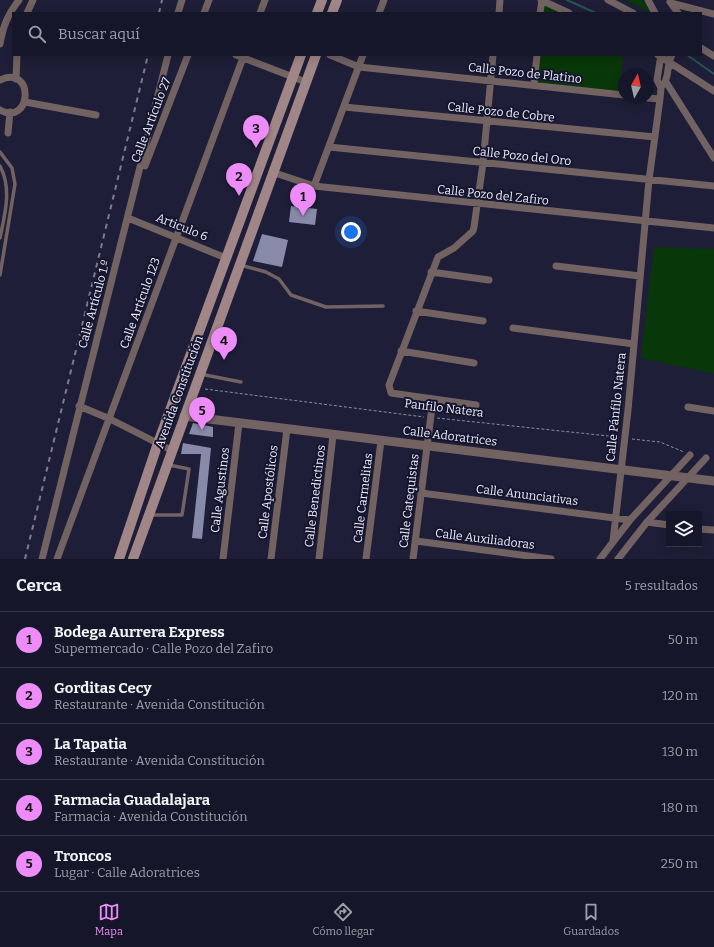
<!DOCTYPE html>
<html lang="es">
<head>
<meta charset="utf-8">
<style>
  :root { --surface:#16162a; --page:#1f1f32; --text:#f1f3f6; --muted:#9e9fa8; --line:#353547; --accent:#ed8cf9 }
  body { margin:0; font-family:Bitter,serif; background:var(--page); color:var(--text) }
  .controls { position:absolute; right:12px; bottom:12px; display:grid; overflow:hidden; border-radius:0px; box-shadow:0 2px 10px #0003 }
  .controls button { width:36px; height:36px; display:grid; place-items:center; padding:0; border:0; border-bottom:1px solid var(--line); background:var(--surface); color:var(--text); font:20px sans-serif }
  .compass { position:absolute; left:618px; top:68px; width:36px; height:36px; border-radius:50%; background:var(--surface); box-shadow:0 2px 10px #0003; rotate:8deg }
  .you { position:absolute; left:351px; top:232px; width:14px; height:14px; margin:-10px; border:3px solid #fff; border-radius:50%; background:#1a73e8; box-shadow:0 0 0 6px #1a73e833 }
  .badge { display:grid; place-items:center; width:26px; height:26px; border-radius:50%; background:var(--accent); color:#111; font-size:13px; font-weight:700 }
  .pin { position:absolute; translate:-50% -33px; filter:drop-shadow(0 1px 2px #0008) }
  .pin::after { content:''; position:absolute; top:21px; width:14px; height:12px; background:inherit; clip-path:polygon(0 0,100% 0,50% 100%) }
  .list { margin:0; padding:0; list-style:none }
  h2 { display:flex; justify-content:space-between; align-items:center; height:52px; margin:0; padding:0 16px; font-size:17px }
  h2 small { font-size:13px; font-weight:400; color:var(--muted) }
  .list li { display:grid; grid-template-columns:26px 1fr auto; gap:12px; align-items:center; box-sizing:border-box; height:56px; padding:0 16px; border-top:1px solid var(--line) }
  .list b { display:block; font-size:15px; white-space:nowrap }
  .list p { margin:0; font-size:13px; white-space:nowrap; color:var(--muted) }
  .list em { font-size:13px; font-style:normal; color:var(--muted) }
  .icon { flex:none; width:22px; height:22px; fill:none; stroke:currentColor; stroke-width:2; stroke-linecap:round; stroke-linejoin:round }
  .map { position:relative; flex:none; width:714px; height:559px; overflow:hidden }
  .search { position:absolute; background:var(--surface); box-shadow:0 2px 10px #0003; left:12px; right:12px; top:12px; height:44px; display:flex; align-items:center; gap:10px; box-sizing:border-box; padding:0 14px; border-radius:0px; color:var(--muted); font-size:15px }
  .sheet { height:332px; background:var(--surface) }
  nav { display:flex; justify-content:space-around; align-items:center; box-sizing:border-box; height:56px; border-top:1px solid var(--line); background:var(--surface); font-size:11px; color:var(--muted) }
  nav a { display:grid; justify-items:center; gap:2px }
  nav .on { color:var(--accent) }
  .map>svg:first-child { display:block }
</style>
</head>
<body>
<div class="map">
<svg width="714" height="559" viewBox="0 0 714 559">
  <rect width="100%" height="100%" fill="#1e1e38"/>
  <!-- green -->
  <path fill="#083709" d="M625 0H642L652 13Z
    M542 1 567 13H541Z
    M537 55H623L620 93 535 84Z
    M654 247 714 249V374L641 358Z"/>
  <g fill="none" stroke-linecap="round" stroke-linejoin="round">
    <!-- stream -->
    <path stroke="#275454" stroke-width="2" d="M567 0 596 13
      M687 55 714 74"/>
  </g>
  <!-- building -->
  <path fill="#888aaa" d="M291 206 317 209 315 225 289 222Z
    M262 234 288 240 282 267 253 261Z
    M193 423 213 427V437L189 434Z
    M183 443 211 448 202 539 192 538 201 454H181Z"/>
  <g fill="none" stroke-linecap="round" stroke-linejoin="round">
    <!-- path -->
    <path stroke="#8b8ba1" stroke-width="1" stroke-dasharray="3 2" stroke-linecap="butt" d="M205 389 424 417
      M437 418 618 437
      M632 439 660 442 684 452"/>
    <!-- service -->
    <path stroke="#726262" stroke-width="3.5" d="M0 152 12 168 15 184 0 275
      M0 166C12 188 5 214 0 238
      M240 265 266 272 279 279 291 295 326 307 383 306
      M200 374 241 382
      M150 515H182L189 469 169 465"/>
    <!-- minor -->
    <path stroke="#726262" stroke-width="7" d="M541 0 569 13
      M608 0 633 13
      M648 0 655 13
      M670 2 678 13
      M671 3 714 14
      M27 13 33 0
      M178 13 182 0
      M204 13 209 0
      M260 13 265 0
      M379 13 384 0
      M499 13 500 0
      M540 13 542 0
      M0 44C3 26 8 14 19 0
      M701 48 714 56
      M236 55 306 82
      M330 55 359 67 624 95
      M658 55 714 91
      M16 79 17 55
      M0 80C35 64 32 127 0 110
      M666 82 714 158
      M534 84 537 55
      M663 85C670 77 666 64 672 55
      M648 98 660 99
      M25 102 96 115
      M344 107 655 137
      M8 133 10 112
      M329 147 714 186
      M145 166 188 55
      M272 172 314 186 714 228
      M314 186 363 55
      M128 218 226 258
      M556 266 640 276
      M431 272 489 280
      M416 311 483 321
      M513 328 634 344
      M401 351 474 363
      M476 405 391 393 389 385 438 257 454 248 473 231 474 227 483 163 493 55
      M79 406 110 419 171 450
      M688 407 714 411
      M421 493 630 520
      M647 522 669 525
      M699 529 714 530
      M416 541 551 559
      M613 541 628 410 649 180 660 99 661 88 657 80 661 55
      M42 559 168 55
      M57 559 244 55
      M223 559 239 423
      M271 559 287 429
      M319 559 333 435
      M366 559 381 441
      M413 559 433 399
      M600 559 630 520 690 455
      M618 559 647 522 706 458"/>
    <!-- tertiary -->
    <path stroke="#726262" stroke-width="9" d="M184 416 714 481"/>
    <!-- secondary -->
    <path stroke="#a18687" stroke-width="10" d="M317 13 322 0
      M332 13 337 0
      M119 559 158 443 301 55
      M133 559 316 55"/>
    <!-- rail -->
    <path stroke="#7b7c92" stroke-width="2" stroke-dasharray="5 5" stroke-linecap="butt" d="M159 13 162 0
      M25 559 148 55"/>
  </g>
  <g text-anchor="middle" stroke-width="4" stroke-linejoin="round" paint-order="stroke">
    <!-- street labels -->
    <g font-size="12" fill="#eaebfd" stroke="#15152e">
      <text transform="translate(525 73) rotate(6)" y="4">Calle Pozo de Platino</text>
      <text transform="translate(501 112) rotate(6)" y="4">Calle Pozo de Cobre</text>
      <text transform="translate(151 120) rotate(-69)" y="4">Calle Artículo 27</text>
      <text transform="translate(522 156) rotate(6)" y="4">Calle Pozo del Oro</text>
      <text transform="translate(493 195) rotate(6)" y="4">Calle Pozo del Zafiro</text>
      <text transform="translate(182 227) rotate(22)" y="4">Articulo 6</text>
      <text transform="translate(140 303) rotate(-70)" y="4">Calle Artículo 123</text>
      <text transform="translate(94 304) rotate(-75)" y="4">Calle Artículo 1.º</text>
      <text transform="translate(179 392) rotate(-70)" y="4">Avenida Constitución</text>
      <text transform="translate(616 407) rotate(-84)" y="4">Calle Pánfilo Natera</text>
      <text transform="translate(444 408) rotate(7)" y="4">Panfilo Natera</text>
      <text transform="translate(450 436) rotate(7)" y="4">Calle Adoratrices</text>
      <text transform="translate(220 490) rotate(-83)" y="4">Calle Agustinos</text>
      <text transform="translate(268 492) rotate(-83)" y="4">Calle Apostólicos</text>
      <text transform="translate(527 495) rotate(7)" y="4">Calle Anunciativas</text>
      <text transform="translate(315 496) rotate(-83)" y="4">Calle Benedictinos</text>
      <text transform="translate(363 498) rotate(-83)" y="4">Calle Carmelitas</text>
      <text transform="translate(409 501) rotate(-83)" y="4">Calle Catequistas</text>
      <text transform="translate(485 539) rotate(7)" y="4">Calle Auxiliadoras</text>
    </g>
  </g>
</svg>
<div class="controls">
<button><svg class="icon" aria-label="layers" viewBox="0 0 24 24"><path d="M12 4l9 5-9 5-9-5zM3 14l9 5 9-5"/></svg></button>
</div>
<svg class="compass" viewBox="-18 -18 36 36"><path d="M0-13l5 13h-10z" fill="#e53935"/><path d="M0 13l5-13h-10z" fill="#9e9fa8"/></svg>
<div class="you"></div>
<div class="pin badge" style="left:303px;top:216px">1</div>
<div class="pin badge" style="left:239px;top:196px">2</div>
<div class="pin badge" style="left:256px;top:148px">3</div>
<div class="pin badge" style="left:224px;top:360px">4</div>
<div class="pin badge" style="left:202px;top:430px">5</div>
<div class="search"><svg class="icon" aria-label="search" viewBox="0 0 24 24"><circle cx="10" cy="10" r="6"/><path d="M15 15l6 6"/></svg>Buscar aquí</div>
</div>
<section class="sheet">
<h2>Cerca<small>5 resultados</small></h2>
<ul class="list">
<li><span class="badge">1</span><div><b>Bodega Aurrera Express</b><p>Supermercado · Calle Pozo del Zafiro</p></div><em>50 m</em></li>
<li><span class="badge">2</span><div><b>Gorditas Cecy</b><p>Restaurante · Avenida Constitución</p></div><em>120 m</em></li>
<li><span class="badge">3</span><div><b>La Tapatia</b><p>Restaurante · Avenida Constitución</p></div><em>130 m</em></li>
<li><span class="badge">4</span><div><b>Farmacia Guadalajara</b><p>Farmacia · Avenida Constitución</p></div><em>180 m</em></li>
<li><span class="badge">5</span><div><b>Troncos</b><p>Lugar · Calle Adoratrices</p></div><em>250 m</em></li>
</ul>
</section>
<nav>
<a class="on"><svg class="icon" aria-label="map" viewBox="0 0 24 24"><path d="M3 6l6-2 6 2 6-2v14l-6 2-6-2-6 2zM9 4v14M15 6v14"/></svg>Mapa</a>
<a><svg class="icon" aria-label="directions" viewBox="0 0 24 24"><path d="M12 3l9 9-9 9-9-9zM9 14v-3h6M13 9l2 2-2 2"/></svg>Cómo llegar</a>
<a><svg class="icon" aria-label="saved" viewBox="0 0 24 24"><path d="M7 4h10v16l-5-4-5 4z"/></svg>Guardados</a>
</nav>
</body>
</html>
